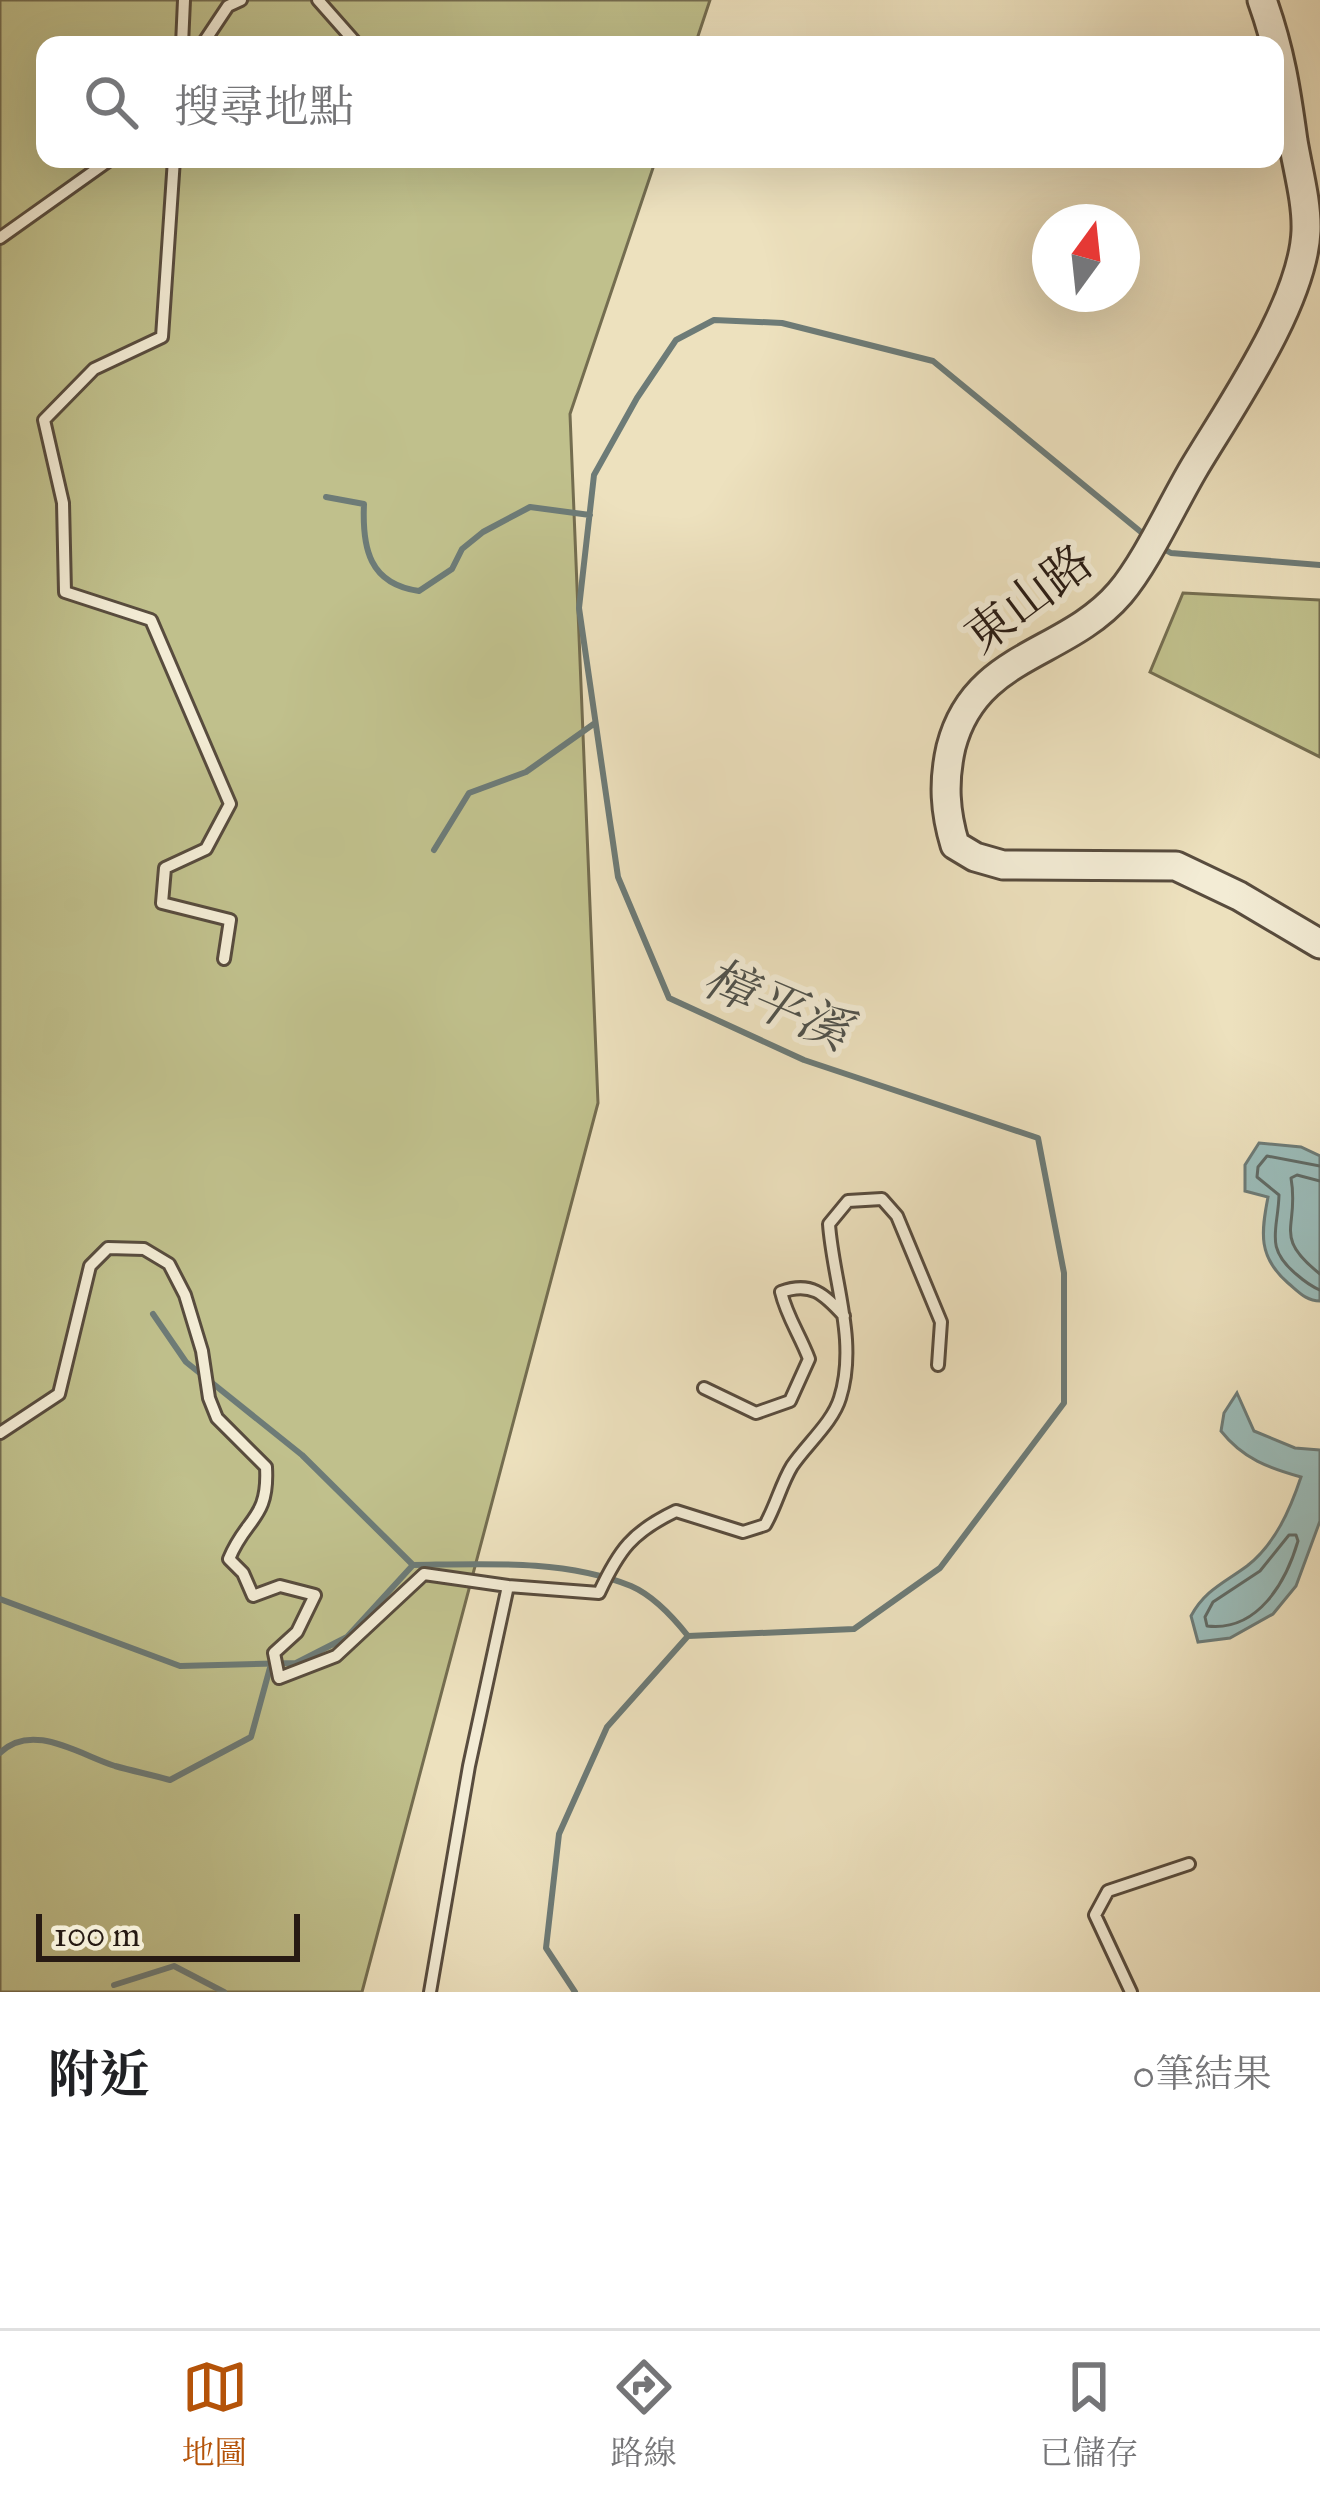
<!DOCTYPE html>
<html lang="zh-TW">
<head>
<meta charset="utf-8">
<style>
  :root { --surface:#fff; --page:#f6f6f6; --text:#202124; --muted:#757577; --line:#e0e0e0; --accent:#b45309 }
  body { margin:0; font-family:"IM FELL Great Primer","Noto Serif TC",serif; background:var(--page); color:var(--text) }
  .compass { position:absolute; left:1032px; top:204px; width:108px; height:108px; border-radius:50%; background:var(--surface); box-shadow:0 12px 48px #0002; rotate:15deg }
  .scale { position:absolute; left:36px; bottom:30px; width:264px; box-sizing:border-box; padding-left:12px; border:6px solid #271a13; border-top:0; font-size:33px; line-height:42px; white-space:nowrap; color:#271a13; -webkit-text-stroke:9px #f3ecd5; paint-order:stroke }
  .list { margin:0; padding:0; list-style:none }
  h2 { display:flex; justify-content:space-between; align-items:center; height:156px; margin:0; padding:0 48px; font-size:51px }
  h2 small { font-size:39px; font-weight:400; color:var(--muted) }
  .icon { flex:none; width:66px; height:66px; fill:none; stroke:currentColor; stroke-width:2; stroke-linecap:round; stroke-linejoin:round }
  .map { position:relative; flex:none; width:1320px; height:1992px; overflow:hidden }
  .search { position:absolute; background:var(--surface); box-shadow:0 12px 48px #0002; left:36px; right:36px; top:36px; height:132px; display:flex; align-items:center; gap:30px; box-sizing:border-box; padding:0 42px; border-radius:24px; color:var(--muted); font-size:45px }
  .sheet { height:336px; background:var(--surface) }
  nav { display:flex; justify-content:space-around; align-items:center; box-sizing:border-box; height:168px; border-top:3px solid var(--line); background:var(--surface); font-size:33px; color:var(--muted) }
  nav a { display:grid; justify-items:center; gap:6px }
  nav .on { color:var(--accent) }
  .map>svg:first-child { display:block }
</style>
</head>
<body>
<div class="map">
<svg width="1320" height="1992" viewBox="0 0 1320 1992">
  <rect width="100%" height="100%" fill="#ede1be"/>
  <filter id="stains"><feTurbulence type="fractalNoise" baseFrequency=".00167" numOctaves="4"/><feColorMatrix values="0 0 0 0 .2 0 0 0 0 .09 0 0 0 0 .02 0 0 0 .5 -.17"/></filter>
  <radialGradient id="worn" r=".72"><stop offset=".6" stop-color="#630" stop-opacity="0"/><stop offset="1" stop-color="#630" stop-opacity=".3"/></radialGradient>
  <!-- green -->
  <path fill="#c0c08c" stroke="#746d50" stroke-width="3" d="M0 0H710L695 45H45V159H656L570 414 598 1103 362 1992H0Z
    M1183 593 1320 600V757L1150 672Z"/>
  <!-- water -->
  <path fill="#9bbcb9" stroke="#6d7b77" stroke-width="3" d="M1259 1143 1301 1147 1320 1156V1301C1306 1301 1299 1292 1288 1283 1258 1257 1261 1233 1268 1197L1245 1191V1165Z
    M1237 1393 1254 1431 1295 1448 1320 1450V1521L1296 1586 1273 1614 1230 1638 1198 1642 1191 1616C1205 1590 1224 1583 1247 1566 1275 1544 1290 1510 1301 1477 1269 1468 1243 1459 1221 1431L1224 1413Z"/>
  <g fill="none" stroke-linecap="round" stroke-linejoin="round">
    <!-- shore -->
    <path stroke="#616b66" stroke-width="3" d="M1320 1166 1267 1156 1258 1167 1257 1177 1279 1195C1278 1231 1264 1247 1296 1274 1304 1281 1310 1286 1320 1290
      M1320 1181 1297 1175 1291 1178C1300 1228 1271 1235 1320 1274
      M1289 1535H1296L1298 1541C1286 1582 1258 1632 1207 1626L1205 1617 1213 1602 1260 1571Z"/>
    <!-- stream -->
    <path stroke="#6d7b77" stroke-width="6" d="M326 497 364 504C362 548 369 584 419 591L452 569 462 549 483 532 530 507 590 515
      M1162 548 1171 553 1320 565
      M434 850 469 793 526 772 595 723
      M153 1314 186 1362 302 1455 413 1565C484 1564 564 1559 631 1586 654 1596 673 1617 688 1636
      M0 1599 180 1666 296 1663 347 1637 413 1565
      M0 1753C32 1721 80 1755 115 1766 133 1771 152 1775 170 1780L251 1737 271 1664
      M114 1985 174 1966 224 1992
      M575 1992 546 1948 559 1834 607 1727 688 1636 854 1629 940 1568 1064 1403V1273L1038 1138 804 1060 669 998 618 877 579 608 594 475 637 398 676 340 714 320 782 323 933 361 1147 537"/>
    <!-- service casing -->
    <g stroke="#584c3e" stroke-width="16">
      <path id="service" d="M318 0 356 43
        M182 45 184 0
        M202 45 228 6 241 0
        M174 159 162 337 94 369 44 420 63 503 65 592 151 620 230 804 206 849 165 868 162 903 230 920 224 959
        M0 238 111 159
        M704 1388 756 1413 790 1401 809 1359C800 1335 787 1317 781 1292 811 1281 824 1294 844 1316
        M0 1433 59 1394 90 1266 108 1248 144 1249 169 1264 185 1295 202 1351 209 1398 217 1418 266 1467C269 1520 246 1517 229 1559L243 1573 253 1596 280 1586 315 1595 297 1632 274 1653 279 1678 336 1656 424 1574 508 1586 469 1766 430 1992
        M508 1586 599 1593C619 1550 632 1532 676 1511L743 1532 765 1525C776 1506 781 1484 792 1466 806 1445 833 1422 840 1398 858 1341 833 1281 829 1224L848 1201 882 1199 897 1216 941 1322 938 1365
        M1131 1992 1095 1915 1108 1891 1189 1864"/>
    </g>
    <!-- tertiary casing -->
    <g stroke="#584c3e" stroke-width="33">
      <path id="tertiary" d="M1262 0C1280 50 1286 90 1293 141 1298 171 1307 202 1306 231 1303 303 1231 406 1194 468 1172 505 1147 561 1120 593 1065 657 975 653 951 747 943 782 945 812 955 845L975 857 1003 865 1176 866 1239 896 1320 944"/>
    </g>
    <!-- service -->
    <use href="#service" stroke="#f3ecd5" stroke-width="10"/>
    <!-- tertiary -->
    <use href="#tertiary" stroke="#f3ecd5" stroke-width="27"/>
  </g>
  <g text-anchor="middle" stroke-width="12" stroke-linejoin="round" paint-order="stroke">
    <!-- street labels -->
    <g font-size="48" fill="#271a13" stroke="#f3ecd5">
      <text transform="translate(1028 598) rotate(-37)" y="17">東山路</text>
    </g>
    <!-- water labels -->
    <g font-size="51" font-style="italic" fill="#50534d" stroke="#f3ecd5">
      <text transform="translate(777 1004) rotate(23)" y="18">樟平溪</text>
    </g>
  </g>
  <rect width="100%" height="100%" filter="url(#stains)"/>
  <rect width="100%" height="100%" fill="url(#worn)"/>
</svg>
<svg class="compass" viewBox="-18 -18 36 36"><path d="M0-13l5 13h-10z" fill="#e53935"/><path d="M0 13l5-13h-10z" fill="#757577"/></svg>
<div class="scale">100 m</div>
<div class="search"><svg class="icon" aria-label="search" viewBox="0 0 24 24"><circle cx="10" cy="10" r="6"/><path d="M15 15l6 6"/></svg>搜尋地點</div>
</div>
<section class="sheet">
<h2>附近<small>0筆結果</small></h2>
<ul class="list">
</ul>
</section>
<nav>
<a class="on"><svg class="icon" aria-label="map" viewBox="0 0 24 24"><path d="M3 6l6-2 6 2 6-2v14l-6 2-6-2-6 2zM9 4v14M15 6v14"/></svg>地圖</a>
<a><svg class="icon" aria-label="directions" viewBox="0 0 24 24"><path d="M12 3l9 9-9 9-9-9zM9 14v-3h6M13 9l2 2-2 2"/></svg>路線</a>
<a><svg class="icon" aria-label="saved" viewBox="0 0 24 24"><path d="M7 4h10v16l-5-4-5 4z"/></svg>已儲存</a>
</nav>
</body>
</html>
